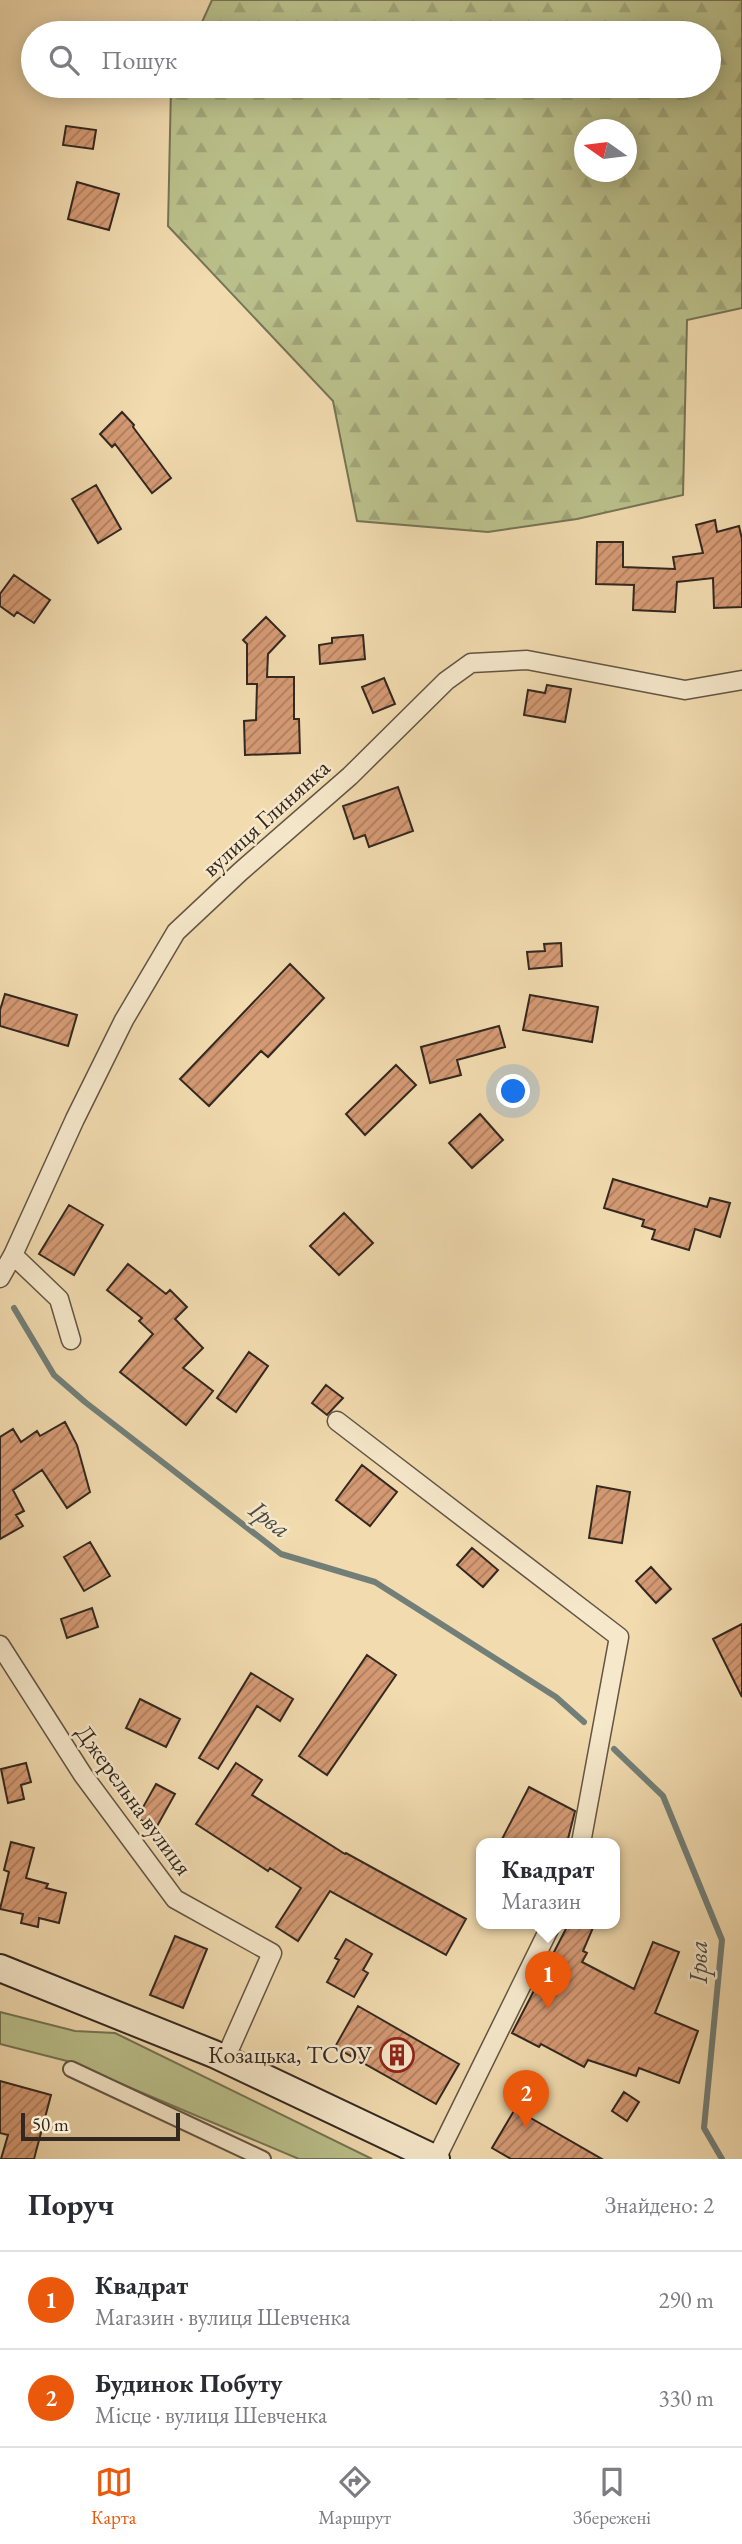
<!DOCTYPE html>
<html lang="uk">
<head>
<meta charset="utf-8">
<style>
  :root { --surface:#fff; --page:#f7f7f7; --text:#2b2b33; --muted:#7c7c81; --line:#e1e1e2; --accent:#ea580c }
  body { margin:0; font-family:"EB Garamond",serif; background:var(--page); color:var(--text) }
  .compass { position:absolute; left:574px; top:119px; width:63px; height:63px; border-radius:50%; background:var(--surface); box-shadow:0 4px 18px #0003; rotate:284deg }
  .scale { position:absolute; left:21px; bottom:18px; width:159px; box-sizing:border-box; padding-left:7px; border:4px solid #332820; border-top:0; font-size:19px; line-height:24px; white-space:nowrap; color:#332820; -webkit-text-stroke:5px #f6e8cb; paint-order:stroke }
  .you { position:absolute; left:514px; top:1092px; width:24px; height:24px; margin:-18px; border:5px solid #fff; border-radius:50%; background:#1a73e8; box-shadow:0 0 0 10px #1a73e833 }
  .badge { display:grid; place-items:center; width:46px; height:46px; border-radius:50%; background:var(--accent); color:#fff; font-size:23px; font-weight:700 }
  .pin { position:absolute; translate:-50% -58px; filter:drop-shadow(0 2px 4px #0008) }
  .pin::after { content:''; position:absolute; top:37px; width:24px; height:21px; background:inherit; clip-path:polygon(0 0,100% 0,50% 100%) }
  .popup { position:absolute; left:476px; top:1838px; width:144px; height:91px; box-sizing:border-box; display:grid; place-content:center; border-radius:14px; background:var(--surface); filter:drop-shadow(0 2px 5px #0005); font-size:23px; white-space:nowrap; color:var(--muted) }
  .popup b { font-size:26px; color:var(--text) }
  .popup::after { content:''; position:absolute; left:50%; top:100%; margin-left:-14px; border:14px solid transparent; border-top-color:var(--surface) }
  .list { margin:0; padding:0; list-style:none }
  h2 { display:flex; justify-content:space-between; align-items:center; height:91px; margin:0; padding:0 28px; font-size:30px }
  h2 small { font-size:23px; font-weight:400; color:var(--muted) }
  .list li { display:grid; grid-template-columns:46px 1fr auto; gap:21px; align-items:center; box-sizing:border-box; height:98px; padding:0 28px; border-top:2px solid var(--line) }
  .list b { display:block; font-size:26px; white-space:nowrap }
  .list p { margin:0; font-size:23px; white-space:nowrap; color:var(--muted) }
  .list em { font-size:23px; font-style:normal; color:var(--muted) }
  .icon { flex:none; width:38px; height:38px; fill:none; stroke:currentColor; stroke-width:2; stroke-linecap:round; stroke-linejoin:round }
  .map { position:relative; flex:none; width:742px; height:2159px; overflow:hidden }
  .search { position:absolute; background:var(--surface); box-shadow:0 4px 18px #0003; left:21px; right:21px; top:21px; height:77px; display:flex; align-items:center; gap:18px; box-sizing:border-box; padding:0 24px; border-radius:38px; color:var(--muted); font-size:26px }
  .sheet { height:287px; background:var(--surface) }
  nav { display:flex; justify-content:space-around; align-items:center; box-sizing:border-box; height:98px; border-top:2px solid var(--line); background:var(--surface); font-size:19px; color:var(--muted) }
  nav a { display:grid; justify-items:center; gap:4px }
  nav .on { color:var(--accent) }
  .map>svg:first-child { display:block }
</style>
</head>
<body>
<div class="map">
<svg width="742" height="2159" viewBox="0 0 742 2159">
  <defs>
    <pattern id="forest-firs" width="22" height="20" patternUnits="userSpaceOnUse" patternTransform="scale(1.75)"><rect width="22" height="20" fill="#bac08b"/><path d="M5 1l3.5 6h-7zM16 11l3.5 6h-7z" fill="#a0a578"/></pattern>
    <pattern id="building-hatch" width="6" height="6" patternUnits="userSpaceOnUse" patternTransform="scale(1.75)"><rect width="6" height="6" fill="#d59a74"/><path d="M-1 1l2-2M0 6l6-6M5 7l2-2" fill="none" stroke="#ad7e5f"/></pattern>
  </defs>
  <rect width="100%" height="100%" fill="#f1dbaf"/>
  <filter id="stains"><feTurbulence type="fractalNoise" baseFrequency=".00286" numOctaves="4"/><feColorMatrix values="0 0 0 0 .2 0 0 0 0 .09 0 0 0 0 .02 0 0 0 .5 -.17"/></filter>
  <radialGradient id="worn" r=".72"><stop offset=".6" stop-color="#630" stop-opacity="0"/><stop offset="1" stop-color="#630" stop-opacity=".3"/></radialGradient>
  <!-- grass -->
  <path fill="#bac08b" stroke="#767456" stroke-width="2" d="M0 2012 75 2031 115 2033 372 2159H299L67 2061 0 2044Z"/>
  <!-- forest -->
  <path fill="url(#forest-firs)" stroke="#767456" stroke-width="2" fill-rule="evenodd" d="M212 0H742V308L687 320 683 495 577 519 488 532 357 521 333 401 168 226 171 87 709 86V33H197ZM584 130H626V172H584Z"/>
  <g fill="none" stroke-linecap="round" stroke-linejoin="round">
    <!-- stream -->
    <path stroke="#727f78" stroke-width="6" d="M14 1308 54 1375 85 1402 281 1554 375 1582 556 1697 584 1722
      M614 1749 663 1796 722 1940 704 2128 722 2159"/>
  </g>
  <!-- building -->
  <path fill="url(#building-hatch)" stroke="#332820" stroke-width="2" d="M66 126 96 130 93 149 63 145Z
    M77 182 119 194 109 230 68 219Z
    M122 412 134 425 133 427 171 478 152 493 115 444 112 447 100 434Z
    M96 485 121 529 98 543 72 499Z
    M715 520 717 532 739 526 742 539V607L714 608 713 578 677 582 675 612 633 610 634 585 596 584 597 542H623V567L675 569 673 557 703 553 696 525Z
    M14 575 50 600 34 623 17 612 14 616 0 606V594Z
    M266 617 285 636 268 654 267 677H294V719H299L300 753 245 755 244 721 256 720 257 684H247V644L243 640Z
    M363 635 365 659 320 664 319 645 332 643V638Z
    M384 678 395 704 373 713 362 687Z
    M547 685 571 689 565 722 524 715 528 690 545 693Z
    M398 787 413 831 369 847 365 835 354 839 343 806Z
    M561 943 562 966 529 969 527 952 545 951 544 944Z
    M290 964 324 998 268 1057 261 1051 209 1106 180 1079Z
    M5 994 77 1015 68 1046 0 1026V1010Z
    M530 995 598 1007 592 1042 523 1030Z
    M499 1026 505 1047 457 1060 461 1075 430 1083 421 1047Z
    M396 1065 416 1085 365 1135 346 1114Z
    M480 1114 503 1140 472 1168 449 1143Z
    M613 1179 707 1207 710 1198 730 1203 720 1237 695 1229 689 1250 652 1239 655 1230 642 1226 644 1220 604 1208Z
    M69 1205 103 1225 74 1275 39 1254Z
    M344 1213 373 1243 339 1275 310 1246Z
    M128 1264 166 1294 170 1290 187 1307 175 1319 203 1348 183 1368 213 1391 186 1425 120 1372 153 1334 139 1321 142 1318 107 1290Z
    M249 1352 268 1366 236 1412 217 1398Z
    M326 1385 343 1398 327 1415 312 1403Z
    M65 1422 77 1445 90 1492 67 1508 42 1470 13 1490 24 1511 16 1515 23 1526 0 1539V1437L13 1429 21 1442 37 1431 40 1436Z
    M362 1465 397 1492 370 1526 336 1500Z
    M597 1486 630 1492 622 1543 589 1538Z
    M90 1542 110 1576 84 1591 64 1557Z
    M472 1548 498 1570 483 1587 457 1565Z
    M651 1567 671 1589 656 1603 636 1581Z
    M92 1608 98 1627 67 1638 61 1619Z
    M742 1624V1697L713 1639Z
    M367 1655 396 1675 327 1775 299 1756Z
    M251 1673 293 1699 280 1721 257 1706 218 1769 199 1758Z
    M140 1699 180 1719 166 1747 126 1728Z
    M26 1763 31 1782 21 1785 24 1799 8 1803 1 1769Z
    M236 1763 262 1780 252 1795 345 1854 346 1853 466 1919 446 1955 330 1891 298 1941 276 1927 301 1888 270 1868 268 1871 196 1824Z
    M156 1784 175 1794 156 1828 137 1818Z
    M529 1787 575 1811 567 1843H500Z
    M11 1842 34 1848 26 1878 48 1884 46 1888 66 1893 59 1923 39 1918 38 1927 21 1923 23 1914 0 1909 9 1872 4 1870Z
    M569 1923H595L583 1951 587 1953 582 1962 634 1989 653 1942 679 1952 655 2013 698 2031 679 2083 639 2068 636 2076 588 2060 584 2067 541 2044 539 2047 512 2033Z
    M175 1936 207 1949 183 2008 150 1995Z
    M346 1939 372 1954 363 1970 368 1973 354 1997 327 1982 339 1960 335 1958Z
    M358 2006 459 2064 436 2104 335 2047Z
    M0 2081 51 2095 34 2159H1L8 2135 0 2133Z
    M624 2092 639 2102 627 2121 612 2111Z
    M515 2109 602 2159H511L492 2148Z"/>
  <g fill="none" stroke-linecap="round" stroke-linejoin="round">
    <!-- pedestrian casing -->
    <g stroke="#625544" stroke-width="18">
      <path id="pedestrian" d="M71 2069 263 2159"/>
    </g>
    <!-- minor casing -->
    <g stroke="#625544" stroke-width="21">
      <path id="minor" d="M13 1255 59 1299 71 1340
        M0 1278 13 1255 75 1119 124 1020 176 932 240 872 350 776 446 681 471 663 527 660 685 690 742 680
        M337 1421 619 1637 581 1843
        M0 1645 83 1775 175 1899 272 1953 225 2059
        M436 2159 552 1923"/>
    </g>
    <!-- secondary casing -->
    <g stroke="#332820" stroke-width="30">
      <path id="secondary" d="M0 1968 214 2054 436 2159"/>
    </g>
    <!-- pedestrian -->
    <use href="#pedestrian" stroke="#f6e8cb" stroke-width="14"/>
    <!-- minor -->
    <use href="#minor" stroke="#f6e8cb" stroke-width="18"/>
    <!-- secondary -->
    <use href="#secondary" stroke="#f6e8cb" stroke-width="26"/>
  </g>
  <!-- icons -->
  <defs>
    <g id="building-ring" transform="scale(1.75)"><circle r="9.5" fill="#f6e8cb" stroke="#8f2418" stroke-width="1.5"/><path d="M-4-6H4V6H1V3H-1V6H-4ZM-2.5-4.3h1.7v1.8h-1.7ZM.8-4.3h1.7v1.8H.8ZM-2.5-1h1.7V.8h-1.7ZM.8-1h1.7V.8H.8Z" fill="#8f2418"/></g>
  </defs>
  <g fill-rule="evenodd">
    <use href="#building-ring" x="397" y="2055"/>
  </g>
  <g text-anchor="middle" stroke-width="5" stroke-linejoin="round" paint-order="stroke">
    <!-- street labels -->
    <g font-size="24" fill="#332820" stroke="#f6e8cb">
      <text transform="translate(266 818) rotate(-42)" y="8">вулиця Глинянка</text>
      <text transform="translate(134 1800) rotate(54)" y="8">Джерельна вулиця</text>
    </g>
    <!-- poi labels -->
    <g font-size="24" fill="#332820" stroke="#f6e8cb" text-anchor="end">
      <text x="372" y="2063">Козацька, ТСОУ</text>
    </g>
    <!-- water labels -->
    <g font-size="26" font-style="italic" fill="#4d4c45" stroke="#f6e8cb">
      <text transform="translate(270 1519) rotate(37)" y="9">Ірва</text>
      <text transform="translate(698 1962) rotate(-90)" y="9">Ірва</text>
    </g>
  </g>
  <rect width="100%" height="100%" filter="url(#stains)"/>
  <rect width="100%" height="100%" fill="url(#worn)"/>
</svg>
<svg class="compass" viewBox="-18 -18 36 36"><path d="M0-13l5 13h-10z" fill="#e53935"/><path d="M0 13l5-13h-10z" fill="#7c7c81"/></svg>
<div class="scale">50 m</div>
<div class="you"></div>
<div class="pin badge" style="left:548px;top:2009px">1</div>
<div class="popup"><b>Квадрат</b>Магазин</div>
<div class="pin badge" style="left:526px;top:2128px">2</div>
<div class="search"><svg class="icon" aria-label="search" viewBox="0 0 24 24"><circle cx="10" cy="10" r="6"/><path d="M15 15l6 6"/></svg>Пошук</div>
</div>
<section class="sheet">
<h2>Поруч<small>Знайдено: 2</small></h2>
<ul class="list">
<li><span class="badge">1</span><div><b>Квадрат</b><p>Магазин · вулиця Шевченка</p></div><em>290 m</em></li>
<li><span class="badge">2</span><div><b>Будинок Побуту</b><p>Місце · вулиця Шевченка</p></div><em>330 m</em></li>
</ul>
</section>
<nav>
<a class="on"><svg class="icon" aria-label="map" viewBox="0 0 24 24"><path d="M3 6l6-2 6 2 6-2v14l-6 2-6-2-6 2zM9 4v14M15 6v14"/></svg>Карта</a>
<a><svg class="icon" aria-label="directions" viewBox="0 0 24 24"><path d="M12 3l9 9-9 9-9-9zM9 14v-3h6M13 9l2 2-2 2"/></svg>Маршрут</a>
<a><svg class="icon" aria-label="saved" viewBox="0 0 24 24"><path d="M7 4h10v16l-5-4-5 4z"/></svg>Збережені</a>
</nav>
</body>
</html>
